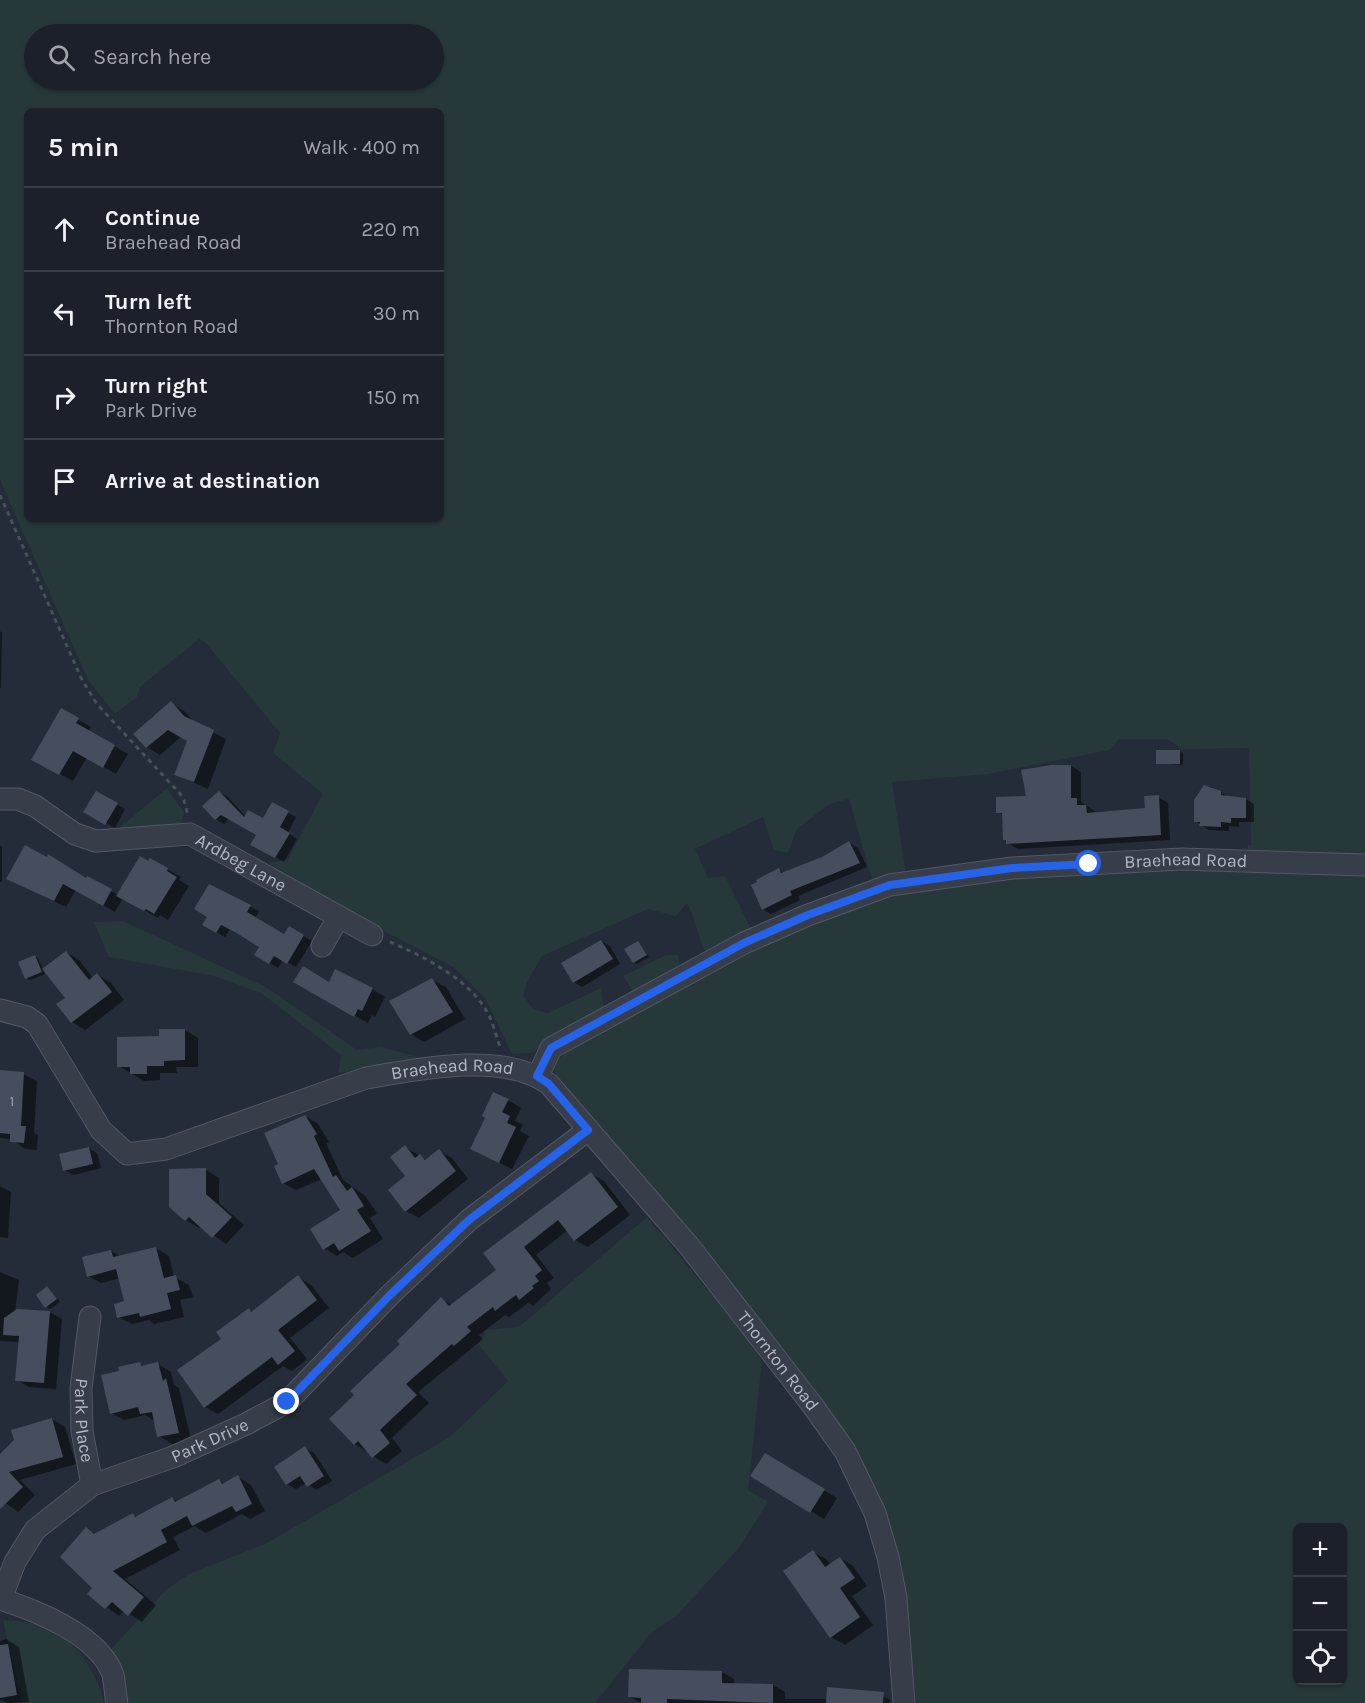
<!DOCTYPE html>
<html lang="en">
<head>
<meta charset="utf-8">
<style>
  :root { --surface:#1b202b; --page:#282d37; --text:#f1f3f6; --muted:#a0a3a9; --line:#393e47 }
  body { margin:0; font-family:Karla,sans-serif; background:var(--page); color:var(--text) }
  .controls { position:absolute; right:18px; bottom:18px; display:grid; overflow:hidden; border-radius:9px; box-shadow:0 2px 4px #0004 }
  .controls button { width:54px; height:54px; display:grid; place-items:center; padding:0; border:0; border-bottom:2px solid var(--line); background:var(--surface); color:var(--text); font:30px sans-serif }
  .stop { position:absolute; width:18px; height:18px; margin:-14px; border:4px solid #2563eb; border-radius:50%; background:#fff }
  .stop.end { background:#2563eb; border-color:#fff; box-shadow:0 2px 6px #0008 }
  .list { margin:0; padding:0; list-style:none }
  h2 { display:flex; justify-content:space-between; align-items:center; height:78px; margin:0; padding:0 24px; font-size:26px }
  h2 small { font-size:20px; font-weight:400; color:var(--muted) }
  .list li { display:grid; grid-template-columns:39px 1fr auto; gap:18px; align-items:center; box-sizing:border-box; height:84px; padding:0 24px; border-top:2px solid var(--line) }
  .list b { display:block; font-size:22px; white-space:nowrap }
  .list p { margin:0; font-size:20px; white-space:nowrap; color:var(--muted) }
  .list em { font-size:20px; font-style:normal; color:var(--muted) }
  .icon { flex:none; width:33px; height:33px; fill:none; stroke:currentColor; stroke-width:2; stroke-linecap:round; stroke-linejoin:round }
  .map { position:relative; flex:none; width:1365px; height:1703px; overflow:hidden }
  .search { position:absolute; background:var(--surface); box-shadow:0 2px 4px #0004; left:24px; top:24px; width:420px; height:66px; display:flex; align-items:center; gap:15px; box-sizing:border-box; padding:0 21px; border-radius:33px; color:var(--muted); font-size:22px }
  .panel { position:absolute; background:var(--surface); box-shadow:0 2px 4px #0004; left:24px; top:108px; width:420px; height:414px; border-radius:9px }
  .map>svg:first-child { display:block }
</style>
</head>
<body>
<div class="map">
<svg width="1365" height="1703" viewBox="0 0 1365 1703">
  <rect width="100%" height="100%" fill="#242b39"/>
  <!-- green -->
  <path fill="#27383b" fill-rule="evenodd" d="M0 0H1365V858L1247 853 1248 845H1251L1249 748 1181 749 1168 739H1119L1110 750 988 774 892 782 906 875 873 883 849 799 831 803 797 829 788 853 774 850 763 817 695 849 708 878 725 876 752 931 708 955C699 945 696 918 687 903L676 916 648 909 542 956 527 982 523 995 533 1009 548 1013 601 988 604 1010 531 1053 512 1054 485 998 455 968 380 929 268 863 288 859 323 794 273 753 280 733 205 642 199 639 140 687 137 697 115 714 88 680 0 480ZM34 34H434V80H34ZM27 111H441V519H27Z
    M167 788 184 813 180 826 117 830Z
    M1205 870 1365 875V1703H916L902 1569 859 1453 744 1301 555 1075V1062L575 1044 714 964 893 890 1026 875ZM1298 1528H1342V1680H1298Z
    M123 921 266 987 357 1050 381 1047 433 1061 338 1073 341 1055 261 993 215 976 109 957 94 922Z
    M666 955H678L681 970 633 992 623 976Z
    M647 1217 748 1339 762 1361 748 1490 768 1502 738 1549 676 1616 651 1633 595 1703H129L111 1649 167 1589 189 1574 265 1544 450 1437 508 1381 478 1344 486 1330 519 1327Z
    M3 1620C15 1621 28 1622 40 1625 71 1634 99 1673 104 1703H22Z"/>
  <!-- shadow -->
  <path fill="#0007" d="M0 631 2 633 1 688H0Z
    M171 703 184 711 195 723 226 739 208 789 176 774 189 741 182 736 160 755 147 747 136 734Z
    M61 710 91 727 88 731 128 754 116 774 87 757 73 781 33 759Z
    M1179 751 1183 753V765L1157 763Z
    M1071 766 1081 772V802L1096 812 1146 809 1158 797 1168 803 1170 840 1018 849 1008 843 1004 839 1003 815 998 812 1027 797Z
    M1205 786 1211 787 1229 797 1246 799 1254 804V822H1239V827L1229 826V831L1209 830 1201 825 1195 821Z
    M219 792 228 797 246 817 263 820 272 804 296 817 288 833 297 839 284 862 252 844 258 834 230 818 224 824 216 819Z
    M96 793 125 809 115 828 86 812Z
    M849 843 858 848 867 867 798 896 800 900 771 914 763 909 779 870 784 873 822 858Z
    M0 845 2 847V882H0Z
    M26 846 118 895 151 860 181 877 179 880 189 886 168 920 160 915 158 918 123 898 115 912 76 889 66 907 20 885Z
    M209 886 259 911 255 918 285 936 289 928 312 941 296 967 283 960 278 968 270 963 256 955 261 946 230 929 225 937 216 932 209 917Z
    M601 941 610 946 620 964 582 987 574 982Z
    M638 942 649 957 637 964 634 962Z
    M66 952 79 960 93 978 98 975 111 983 124 1000 85 1030 72 1022 58 1004 67 998Z
    M35 956 38 958 45 974 30 980 26 978Z
    M432 980 446 987 465 1019 424 1042 411 1034 391 1001Z
    M295 982 372 989 385 997 375 1017 372 1015 368 1023Z
    M185 1030 198 1038V1067H176L177 1073H160V1080L144 1081 119 1066 161 1038Z
    M0 1072 23 1074 37 1081 34 1133 38 1135 37 1150 25 1149 11 1139 0 1138Z
    M508 1100 521 1108 515 1121 523 1125 520 1131 529 1136 512 1169 472 1149Z
    M305 1116 318 1124 329 1142 326 1143 343 1180 365 1196 377 1213 370 1218 383 1239 353 1258 343 1252 337 1256 324 1248 342 1210 322 1179 296 1190 283 1183 280 1164Z
    M405 1147 427 1160 439 1151 452 1158 468 1179 419 1218 406 1211Z
    M88 1148 97 1153 101 1168 73 1175 65 1170Z
    M206 1170 219 1178V1203L244 1225 226 1244 201 1226 199 1228 186 1220 170 1206Z
    M591 1174 604 1181 630 1215 588 1247 575 1240 568 1230 536 1255 554 1278 547 1283 551 1289 533 1306 528 1303 509 1317 505 1315 479 1335 483 1339 418 1392 429 1403 392 1438 402 1451 386 1464 355 1444 356 1395 441 1299 452 1305 498 1270Z
    M0 1186 11 1192 8 1238 0 1237V1243Z
    M155 1248 169 1256 174 1277 189 1285 193 1297 180 1300 184 1317 154 1324 149 1320 132 1324 118 1317 126 1302 120 1278 101 1283 88 1276 111 1251 121 1257Z
    M0 1272 19 1280 15 1312H49L62 1319 56 1389 29 1387 17 1380 20 1342 0 1341Z
    M298 1277 311 1285 329 1308 290 1338 307 1359 292 1371 283 1366 218 1414 205 1407 223 1339 249 1310 253 1312Z
    M48 1288 60 1302 50 1309 46 1306Z
    M139 1364 145 1367 158 1364 171 1372 174 1385 179 1388 191 1440 172 1444 159 1436 155 1421 145 1415 124 1420 111 1413 121 1373Z
    M52 1419 65 1427 76 1464 20 1480 35 1495 18 1512 0 1499V1456Z
    M305 1448 314 1453 332 1481 316 1490 306 1483 296 1489 287 1484 276 1467Z
    M765 1455 837 1498 824 1519 752 1476Z
    M238 1477 251 1485 265 1511 250 1519 242 1514 206 1533 195 1526 173 1537 180 1550 125 1579 156 1605 142 1622 124 1610 119 1616 89 1594 95 1588 86 1529 96 1535 133 1515 138 1517 172 1499 178 1502 219 1481 225 1484Z
    M813 1552 826 1559 831 1565 840 1558 853 1566 867 1586 852 1596 873 1625 845 1645 831 1637 785 1571Z
    M6 1639 19 1647 29 1702 9 1703 0 1700V1641Z
    M722 1672 734 1679V1685H773L785 1692V1699H828L877 1693 890 1700 889 1703H641L630 1697Z"/>
  <!-- building -->
  <path fill="#464e5e" d="M171 701 184 716 214 730 194 782 174 775 187 741 168 730 146 748 133 734Z
    M61 708 79 718 76 723 115 745 103 768 73 751 59 775 31 760Z
    M1156 750H1180V764H1156Z
    M1051 765H1071V798H1077V805H1086L1087 813 1145 808 1144 796 1159 795 1161 835 1006 844V840H1003L1002 813H996V797L1026 796 1021 770Z
    M1204 785 1221 791V795L1246 798V818H1231V823L1221 822V827L1199 826 1200 822H1194V800Z
    M96 791 118 803 105 825 83 812Z
    M219 791 244 817 248 810 263 818 272 802 289 811 280 827 290 833 275 858 250 845 256 835 221 815 215 820 202 806Z
    M849 841 860 863 790 891 792 895 762 910 751 885 757 882 756 880 779 868 781 873 822 857Z
    M25 845 47 857 48 854 86 878 87 876 112 889 103 906 63 884 54 901 6 879Z
    M140 856 148 861 150 858 168 868 167 871 177 877 154 914 146 909 144 911 116 896Z
    M209 884 251 905 247 912 284 934 289 926 304 935 287 964 274 956 269 964 254 955 259 947 235 932 221 925 216 933 202 925 207 917 194 909Z
    M601 940 613 959 573 983 561 963Z
    M638 941 647 955 633 963 624 949Z
    M66 951 89 980 97 973 112 992 71 1023 56 1004 65 998 42 969Z
    M35 955 42 972 25 979 18 962Z
    M303 966 329 982 335 969 373 988 362 1011 358 1009 354 1017 293 982Z
    M432 978 453 1012 410 1035 389 1001Z
    M159 1029H185V1060L164 1061V1066H147V1074H130V1067H117V1037L159 1036Z
    M0 1070 24 1072 21 1126H26L24 1143 10 1142V1134L0 1133Z
    M493 1092 509 1099 502 1112 510 1116 507 1123 516 1127 499 1163 470 1149 485 1118 482 1116Z
    M305 1115 317 1134 314 1136 333 1177 336 1175 347 1191 352 1187 364 1206 357 1210 371 1231 339 1251 334 1243 323 1250 310 1229 340 1210 314 1169 282 1184 274 1166 278 1164 264 1133Z
    M405 1145 415 1158 420 1154 425 1160 439 1149 456 1171 405 1212 388 1190 405 1176 390 1157Z
    M89 1147 93 1164 63 1171 59 1154Z
    M206 1168V1194L232 1217 212 1238 189 1217 185 1221 169 1207V1169Z
    M591 1172 618 1207 574 1241 558 1220 524 1247 542 1270 535 1276 539 1281 532 1286 534 1288 519 1300 516 1295 495 1311 493 1307 467 1327 471 1331 454 1346 452 1344 406 1384 417 1395 380 1430 390 1443 372 1458 358 1441 354 1445 329 1419 354 1395 350 1391 400 1344 397 1341 441 1297 449 1306 496 1270 483 1253Z
    M156 1247 164 1278 176 1275 180 1290 167 1293 171 1309 140 1317 139 1313 117 1318 114 1304 124 1301 114 1261 116 1269 87 1277 82 1257 111 1250 113 1257Z
    M298 1275 317 1300 278 1330 295 1351 278 1365 272 1357 204 1408 177 1370 221 1339 216 1332 249 1308 251 1312Z
    M47 1286 57 1299 45 1308 36 1295Z
    M17 1309 50 1311 44 1383 15 1381 19 1336 3 1335 4 1318Z
    M140 1362 141 1366 158 1362 163 1381 166 1378 179 1433 157 1437 152 1412 140 1414 138 1407 110 1414 101 1375 119 1371 118 1367Z
    M52 1418 63 1457 9 1472 23 1487 0 1509V1454L14 1440 11 1430Z
    M305 1446 324 1476 307 1487 300 1476 286 1485 274 1467Z
    M765 1453 825 1489 810 1513 750 1476Z
    M238 1475 252 1504 236 1512 232 1506 192 1526 187 1516 161 1530 167 1542 113 1571 144 1597 128 1616 112 1602 105 1609 87 1594 92 1588 60 1557 86 1527 94 1534 133 1513 135 1517 172 1497 175 1502 219 1479 222 1484Z
    M813 1550 825 1567 840 1557 855 1578 840 1588 860 1617 830 1638 783 1571Z
    M8 1644 17 1695 0 1698V1645Z
    M629 1669 722 1671V1683L773 1684V1703L667 1699V1703H641V1698L628 1697Z
    M827 1687 884 1692 883 1703H826Z"/>
  <g fill="none" stroke-linecap="round" stroke-linejoin="round">
    <!-- minor casing -->
    <g stroke="#535865" stroke-width="23">
      <g id="minor">
        <path id="s1" d="M0 799H18L35 806 75 834 96 841 190 834 372 935"/>
        <path d="M322 946 338 918"/>
        <path id="s2" d="M0 1010 27 1017 37 1024 101 1130 127 1154 166 1149 366 1078C419 1069 503 1051 549 1084L689 1246 813 1406 845 1451 875 1513 888 1557 896 1598 904 1703"/>
        <path id="s3" d="M538 1076 551 1048 744 943 808 915 890 885 1012 868 1182 859 1365 865"/>
        <path id="s4" d="M90 1317 81 1388 82 1431 92 1485"/>
        <path d="M0 1599C37 1611 99 1635 113 1675 115 1684 115 1694 117 1703"/>
        <path id="s5" d="M1 1599 15 1562 35 1530 92 1485 173 1457 246 1424 287 1402 390 1295 469 1220 588 1130"/>
      </g>
    </g>
    <!-- path -->
    <path stroke="#445358" stroke-width="3" stroke-dasharray="4.5 4.5" stroke-linecap="butt" d="M0 495 82 680 97 704 183 797 188 815
      M390 942C423 956 469 979 487 1012 493 1022 496 1036 500 1047"/>
    <!-- minor -->
    <use href="#minor" stroke="#383d4a" stroke-width="21"/>
  </g>
  <g fill="none" stroke-linecap="round" stroke-linejoin="round">
    <!-- route -->
    <path stroke="#2563eb" stroke-width="8" d="M287 1402 390 1295 469 1220 588 1130 549 1084 537 1076 551 1048 744 943 808 915 890 885 1012 868 1089 864"/>
  </g>
  <g text-anchor="middle" stroke-width="4.5" stroke-linejoin="round" paint-order="stroke">
    <!-- number labels -->
    <g font-size="15" fill="#989eac">
      <text x="12" y="1106">1</text>
    </g>
    <!-- street labels -->
    <g font-size="18" fill="#b3b8c6" stroke="#1d222f">
      <text dy="6" stroke="none"><textPath href="#s3" startOffset="705">Braehead Road</textPath></text>
      <text dy="6" stroke="none"><textPath href="#s1" startOffset="260">Ardbeg Lane</textPath></text>
      <text dy="6" stroke="none"><textPath href="#s2" startOffset="538">Braehead Road</textPath></text>
      <text dy="6" stroke="none"><textPath href="#s2" startOffset="998">Thornton Road</textPath></text>
      <text dy="6" stroke="none"><textPath href="#s4" startOffset="104">Park Place</textPath></text>
      <text dy="6" stroke="none"><textPath href="#s5" startOffset="276">Park Drive</textPath></text>
    </g>
  </g>
</svg>
<div class="controls">
<button>+</button>
<button>−</button>
<button><svg class="icon" aria-label="locate" viewBox="0 0 24 24"><circle cx="12" cy="12" r="6"/><path d="M12 2v4M12 18v4M2 12h4M18 12h4"/></svg></button>
</div>
<div class="stop" style="left:1089px;top:864px"></div>
<div class="stop end" style="left:287px;top:1402px"></div>
<div class="search"><svg class="icon" aria-label="search" viewBox="0 0 24 24"><circle cx="10" cy="10" r="6"/><path d="M15 15l6 6"/></svg>Search here</div>
<section class="panel">
<h2>5 min<small>Walk · 400 m</small></h2>
<ul class="list">
<li><svg class="icon" aria-label="ahead" viewBox="0 0 24 24"><path d="M12 20V5M6 11l6-6 6 6"/></svg><div><b>Continue</b><p>Braehead Road</p></div><em>220 m</em></li>
<li><svg class="icon" aria-label="left" viewBox="0 0 24 24"><path d="M17 20v-9H6M10 6l-5 5 5 5"/></svg><div><b>Turn left</b><p>Thornton Road</p></div><em>30 m</em></li>
<li><svg class="icon" aria-label="right" viewBox="0 0 24 24"><path d="M7 20v-9h11M14 6l5 5-5 5"/></svg><div><b>Turn right</b><p>Park Drive</p></div><em>150 m</em></li>
<li><svg class="icon" aria-label="arrive" viewBox="0 0 24 24"><path d="M6 21V4h12l-3 4 3 4H6"/></svg><div><b>Arrive at destination</b></div></li>
</ul>
</section>
</div>
</body>
</html>
